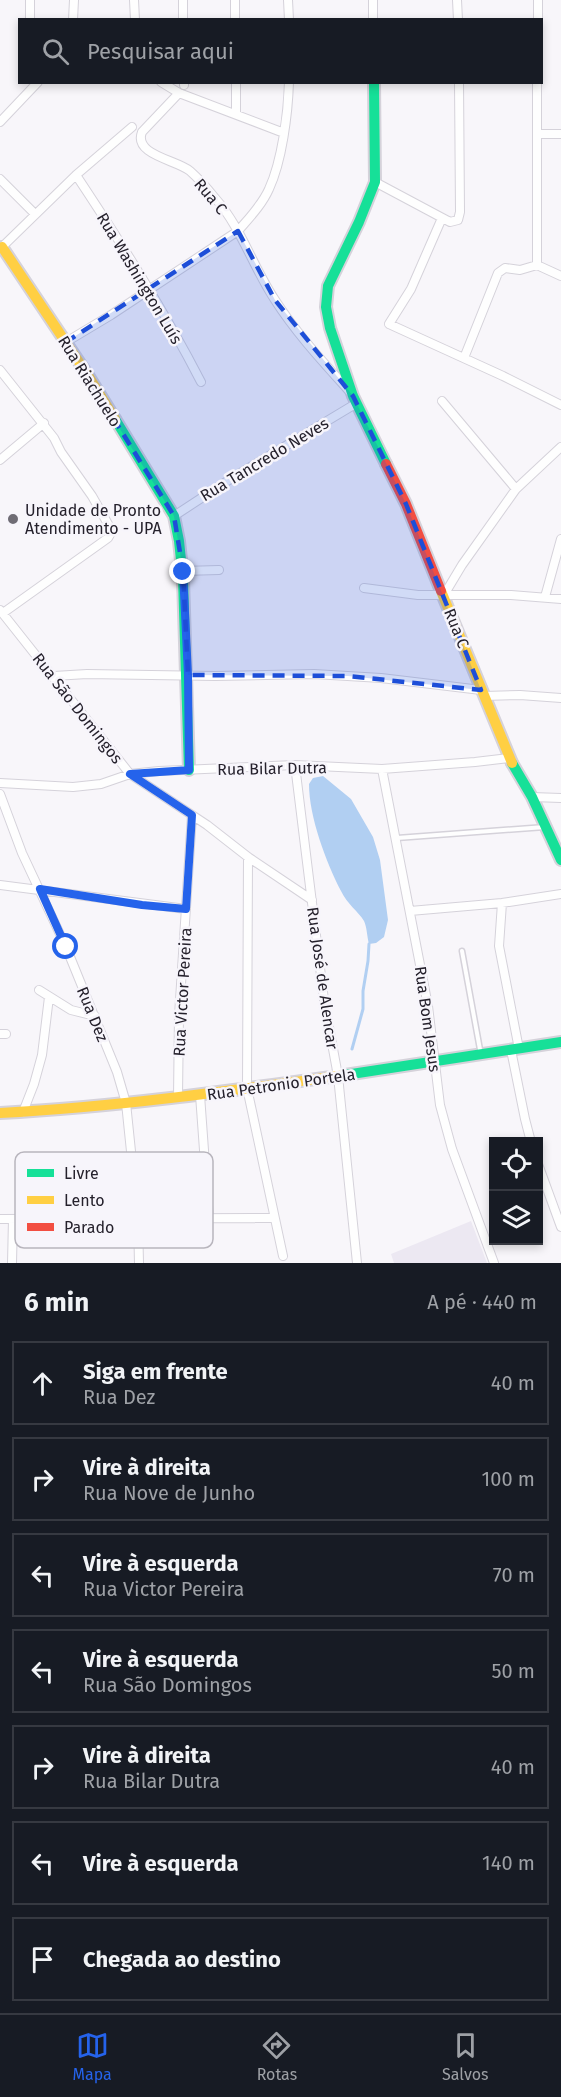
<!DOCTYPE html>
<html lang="pt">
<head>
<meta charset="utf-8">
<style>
  :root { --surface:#171b24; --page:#20242c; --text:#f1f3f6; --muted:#9ea1a6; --line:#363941; --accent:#2563eb }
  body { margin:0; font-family:"Fira Sans",sans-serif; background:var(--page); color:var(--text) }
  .controls { position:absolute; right:18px; bottom:18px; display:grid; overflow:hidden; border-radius:0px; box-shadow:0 3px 9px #0003 }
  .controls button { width:54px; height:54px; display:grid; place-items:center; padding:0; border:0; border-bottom:2px solid var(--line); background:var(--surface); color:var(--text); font:30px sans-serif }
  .stop { position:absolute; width:18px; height:18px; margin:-14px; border:4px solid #2563eb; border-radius:50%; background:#fff }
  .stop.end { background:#2563eb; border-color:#fff; box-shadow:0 2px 6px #0008 }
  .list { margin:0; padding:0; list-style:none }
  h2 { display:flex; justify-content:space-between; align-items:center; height:78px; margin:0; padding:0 24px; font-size:26px }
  h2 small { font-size:20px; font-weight:400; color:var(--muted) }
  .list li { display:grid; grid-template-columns:39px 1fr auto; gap:18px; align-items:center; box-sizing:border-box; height:84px; margin:0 12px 12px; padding:0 12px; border:2px solid var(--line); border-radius:0px }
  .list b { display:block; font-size:22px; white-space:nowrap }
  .list p { margin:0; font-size:20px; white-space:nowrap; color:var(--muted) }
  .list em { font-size:20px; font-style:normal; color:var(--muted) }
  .icon { flex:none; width:33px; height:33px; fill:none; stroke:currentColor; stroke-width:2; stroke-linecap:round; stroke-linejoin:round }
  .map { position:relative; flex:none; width:561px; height:1263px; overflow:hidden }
  .search { position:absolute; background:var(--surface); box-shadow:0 3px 9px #0003; left:18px; right:18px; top:18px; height:66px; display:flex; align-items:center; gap:15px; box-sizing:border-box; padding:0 21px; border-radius:0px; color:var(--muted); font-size:22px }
  .sheet { height:750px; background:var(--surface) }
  nav { display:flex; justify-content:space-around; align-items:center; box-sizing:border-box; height:84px; border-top:2px solid var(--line); background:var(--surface); font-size:16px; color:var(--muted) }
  nav a { display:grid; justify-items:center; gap:3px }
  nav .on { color:var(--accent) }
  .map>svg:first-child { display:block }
</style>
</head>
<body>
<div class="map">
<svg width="561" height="1263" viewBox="0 0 561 1263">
  <rect width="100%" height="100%" fill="#f8f6fa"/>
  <!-- built -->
  <path fill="#ece8f2" d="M471 1221 487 1263H394L391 1254Z"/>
  <!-- water -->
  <path fill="#b1cff2" d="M323 776 351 799 373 837 380 860 388 920 384 937 376 943 369 944C367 937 367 927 364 921 358 911 347 904 341 891 326 862 309 817 309 784L313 778Z"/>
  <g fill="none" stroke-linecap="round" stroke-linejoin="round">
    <!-- stream -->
    <path stroke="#b1cff2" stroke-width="3" d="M352 1049 363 1009V991L368 961 369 944"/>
    <!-- lane casing -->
    <g stroke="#d5d2da" stroke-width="7">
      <path id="lane" d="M397 838 545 827
        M462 951 481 1055"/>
    </g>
    <!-- street casing -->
    <g stroke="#d5d2da" stroke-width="10">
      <path id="street" d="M30 0V20
        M134 0 135 20
        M183 0V20
        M235 0V20
        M288 0 289 20
        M373 0V20
        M457 0 458 20
        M73 20 74 0
        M538 20V0
        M161 82 179 93 284 133
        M184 82V85
        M236 82V113
        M179 93 142 132C133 155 177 160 190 171 199 179 207 188 215 198 241 227 253 267 275 300 296 333 324 363 350 392
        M0 122 38 82
        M537 134H561
        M76 175C121 243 164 310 201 382
        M0 179 35 214
        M375 182 450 222 458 220 460 212 459 82
        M442 218 411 289 389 324 503 376 561 405
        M0 249 76 175 132 127
        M537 265V82
        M537 265 561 276
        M66 342 111 315 238 231C249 218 262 205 269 189 282 161 288 114 289 82
        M464 358 498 273 505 268 520 270 537 265
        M0 370 54 438 61 452 92 496 112 531 108 538 3 613
        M442 401 516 489
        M0 460 44 423
        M174 516 232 478 357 403
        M183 571 219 570
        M364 588 418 595H511L561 599
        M444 595 462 565 516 489 561 447
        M545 597 561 539
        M0 610 130 774 207 825 248 857 312 900
        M54 676 87 674 215 676 314 674 381 678 481 690
        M484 696 520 695 561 698
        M295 765 324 1000 338 1076 357 1263
        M382 769 428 1006 440 1105 452 1149 494 1263
        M0 783 73 787 101 784 130 774 159 771 295 765 382 769 475 762 509 758
        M0 794 22 853 66 947 117 1072 126 1103 138 1219 139 1263
        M532 797 561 798
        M248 857 247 1088 283 1256
        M0 885 186 909
        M502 903 499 946 519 1049
        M410 911 502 903 561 894
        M39 990 71 1010 95 1016
        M0 1034H6
        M511 1050 525 1119 531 1142
        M200 1095 209 1219
        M178 1097 179 1015 192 815
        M23 1112 34 1084 42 1055 49 997
        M538 1164 561 1227
        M0 1219 274 1218
        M12 1263 13 1219"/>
    </g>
    <!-- fast casing -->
    <g stroke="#d5d2da" stroke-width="14">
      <path id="fast" d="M374 82 375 182 359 222 328 286 326 307 330 328 353 396 386 464
        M115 419 174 516 179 541 183 579 189 770
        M512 763 532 797 561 860
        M345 1075 561 1042"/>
    </g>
    <!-- slow casing -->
    <g stroke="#d5d2da" stroke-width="14">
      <path id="slow" d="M2 247 89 377 115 419
        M441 591 512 763
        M0 1113C116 1107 230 1091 345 1075"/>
    </g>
    <!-- jam casing -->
    <g stroke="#d5d2da" stroke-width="14">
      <path id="jam" d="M386 464 406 504 441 591"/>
    </g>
    <!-- lane -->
    <use href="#lane" stroke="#fefefe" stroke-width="4"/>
    <!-- street -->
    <use href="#street" stroke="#fefefe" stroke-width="8"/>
    <!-- fast -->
    <use href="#fast" stroke="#16e098" stroke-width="10"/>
    <!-- slow -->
    <use href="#slow" stroke="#ffcf43" stroke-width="10"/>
    <!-- jam -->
    <use href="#jam" stroke="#f24e42" stroke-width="10"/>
  </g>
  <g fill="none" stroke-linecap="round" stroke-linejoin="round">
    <!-- route -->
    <path stroke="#2563eb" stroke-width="8" d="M66 947 40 889 142 905 186 909 192 815 130 774 189 770 188 675 183 572"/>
  </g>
  <!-- marked area -->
  <path fill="#1d4ed8" fill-opacity="0.2" stroke="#1d4ed8" stroke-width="4.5" stroke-dasharray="12 8" stroke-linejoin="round" d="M238 231 275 300 353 396 406 504 481 690 348 676 188 675 183 571 174 516 66 342Z"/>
  <!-- markers -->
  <circle fill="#6f6c74" stroke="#f7f5fb" stroke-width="2" cx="13" cy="519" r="6"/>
  <g text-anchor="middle" stroke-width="5" stroke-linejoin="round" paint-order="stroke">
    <!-- street labels -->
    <g font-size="16" fill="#25212c" stroke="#f7f5fb">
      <text transform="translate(211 196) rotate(50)" y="6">Rua C</text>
      <text transform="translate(140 278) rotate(59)" y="6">Rua Washington Luís</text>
      <text transform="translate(90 381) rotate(58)" y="6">Rua Riachuelo</text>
      <text transform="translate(264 459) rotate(-31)" y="6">Rua Tancredo Neves</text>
      <text transform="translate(457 628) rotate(68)" y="6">Rua C</text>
      <text transform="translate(78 708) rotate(52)" y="6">Rua São Domingos</text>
      <text transform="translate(272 768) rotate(-1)" y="6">Rua Bilar Dutra</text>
      <text transform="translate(323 978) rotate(82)" y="6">Rua José de Alencar</text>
      <text transform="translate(182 992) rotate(-87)" y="6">Rua Victor Pereira</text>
      <text transform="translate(93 1014) rotate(68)" y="6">Rua Dez</text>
      <text transform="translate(428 1019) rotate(82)" y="6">Rua Bom Jesus</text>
      <text transform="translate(281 1084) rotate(-8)" y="6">Rua Petronio Portela</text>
    </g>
    <!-- poi labels -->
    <g font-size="16" fill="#25212c" stroke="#f7f5fb" text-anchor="start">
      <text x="25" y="516">Unidade de Pronto<tspan x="25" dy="18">Atendimento - UPA</tspan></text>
    </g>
  </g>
  <!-- legend -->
  <rect x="15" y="1152" width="198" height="96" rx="9" fill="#f7f5fb" stroke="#b8b5bd" stroke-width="1.5"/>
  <rect x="27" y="1169" width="27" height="8" fill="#16e098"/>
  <rect x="27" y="1196" width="27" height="8" fill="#ffcf43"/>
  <rect x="27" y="1223" width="27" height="8" fill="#f24e42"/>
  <g font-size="16" fill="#25212c">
    <text x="64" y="1179">Livre</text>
    <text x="64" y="1206">Lento</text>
    <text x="64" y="1233">Parado</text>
  </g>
</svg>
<div class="controls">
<button><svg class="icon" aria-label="locate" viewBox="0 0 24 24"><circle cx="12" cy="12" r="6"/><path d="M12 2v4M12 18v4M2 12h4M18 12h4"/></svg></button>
<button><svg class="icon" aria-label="layers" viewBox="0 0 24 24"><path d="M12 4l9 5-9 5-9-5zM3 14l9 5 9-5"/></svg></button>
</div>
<div class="stop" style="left:66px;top:947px"></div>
<div class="stop end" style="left:183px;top:572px"></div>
<div class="search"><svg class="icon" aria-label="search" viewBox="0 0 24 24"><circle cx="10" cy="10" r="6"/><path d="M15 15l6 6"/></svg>Pesquisar aqui</div>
</div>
<section class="sheet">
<h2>6 min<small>A pé · 440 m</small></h2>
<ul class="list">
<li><svg class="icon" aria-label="ahead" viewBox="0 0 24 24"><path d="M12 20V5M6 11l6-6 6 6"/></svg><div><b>Siga em frente</b><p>Rua Dez</p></div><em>40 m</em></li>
<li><svg class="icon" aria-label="right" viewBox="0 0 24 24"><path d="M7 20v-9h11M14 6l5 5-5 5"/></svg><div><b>Vire à direita</b><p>Rua Nove de Junho</p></div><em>100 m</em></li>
<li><svg class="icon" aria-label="left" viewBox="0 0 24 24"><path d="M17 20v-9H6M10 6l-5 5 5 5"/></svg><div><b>Vire à esquerda</b><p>Rua Victor Pereira</p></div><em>70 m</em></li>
<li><svg class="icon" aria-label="left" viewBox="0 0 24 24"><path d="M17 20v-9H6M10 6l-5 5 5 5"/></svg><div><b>Vire à esquerda</b><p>Rua São Domingos</p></div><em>50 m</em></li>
<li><svg class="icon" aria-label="right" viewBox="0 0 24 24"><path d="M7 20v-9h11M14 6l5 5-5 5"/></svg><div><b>Vire à direita</b><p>Rua Bilar Dutra</p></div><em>40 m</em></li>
<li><svg class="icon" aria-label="left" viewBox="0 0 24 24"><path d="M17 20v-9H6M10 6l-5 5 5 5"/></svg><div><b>Vire à esquerda</b></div><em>140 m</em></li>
<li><svg class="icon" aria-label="arrive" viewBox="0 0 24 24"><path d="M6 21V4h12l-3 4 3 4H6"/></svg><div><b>Chegada ao destino</b></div></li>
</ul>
</section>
<nav>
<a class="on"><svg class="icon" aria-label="map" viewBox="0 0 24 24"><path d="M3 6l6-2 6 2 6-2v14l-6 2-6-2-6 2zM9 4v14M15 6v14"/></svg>Mapa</a>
<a><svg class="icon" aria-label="directions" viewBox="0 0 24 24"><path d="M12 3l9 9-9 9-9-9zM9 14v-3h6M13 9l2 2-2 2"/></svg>Rotas</a>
<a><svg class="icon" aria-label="saved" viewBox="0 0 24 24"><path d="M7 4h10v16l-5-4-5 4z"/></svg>Salvos</a>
</nav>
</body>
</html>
